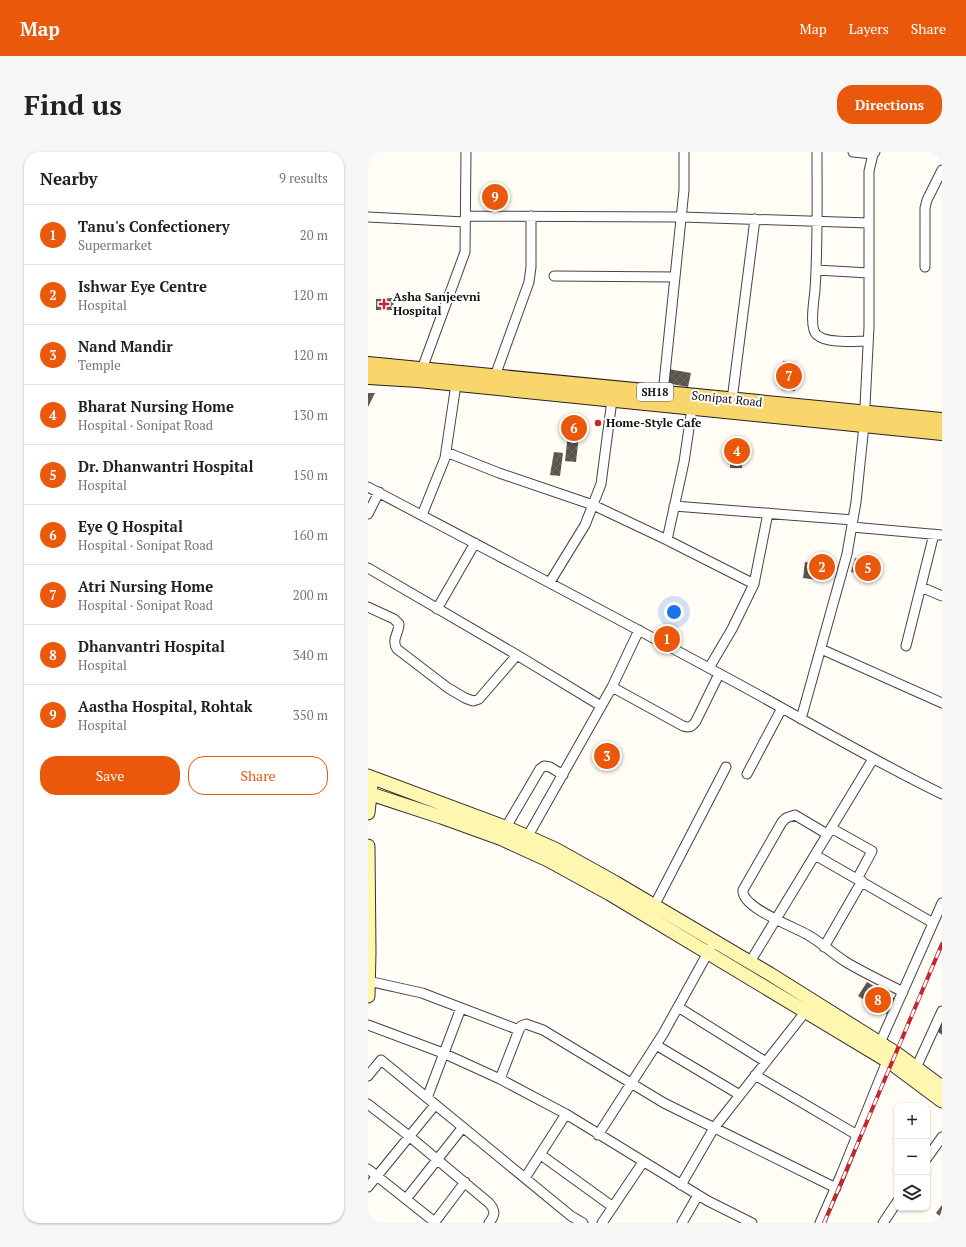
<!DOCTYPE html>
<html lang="en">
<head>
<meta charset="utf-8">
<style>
  :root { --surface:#fff; --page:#f6f6f6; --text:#222; --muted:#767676; --line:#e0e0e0; --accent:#ea580c }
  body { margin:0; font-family:"PT Serif",serif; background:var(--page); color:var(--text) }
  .controls { position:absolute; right:12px; bottom:12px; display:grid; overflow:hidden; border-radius:8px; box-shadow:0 1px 3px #0004 }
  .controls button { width:36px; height:36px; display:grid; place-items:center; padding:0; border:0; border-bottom:1px solid var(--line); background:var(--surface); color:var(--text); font:20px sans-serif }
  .you { position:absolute; left:306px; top:460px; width:14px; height:14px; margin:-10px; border:3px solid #fff; border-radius:50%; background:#1a73e8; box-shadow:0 0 0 6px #1a73e833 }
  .badge { display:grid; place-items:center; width:26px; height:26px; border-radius:50%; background:var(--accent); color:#fff; font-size:13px; font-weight:700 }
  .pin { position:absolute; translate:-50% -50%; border:2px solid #fff; box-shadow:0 1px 4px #0006 }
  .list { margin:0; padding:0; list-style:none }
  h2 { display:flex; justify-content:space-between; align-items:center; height:52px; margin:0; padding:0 16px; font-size:17px }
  h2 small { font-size:13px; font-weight:400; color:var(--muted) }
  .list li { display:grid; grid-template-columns:26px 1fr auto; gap:12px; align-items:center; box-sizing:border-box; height:60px; padding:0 16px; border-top:1px solid var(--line) }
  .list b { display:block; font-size:15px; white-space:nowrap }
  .list p { margin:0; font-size:13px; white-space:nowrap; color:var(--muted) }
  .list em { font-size:13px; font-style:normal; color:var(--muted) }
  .actions { display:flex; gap:8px; padding:12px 16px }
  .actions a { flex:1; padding:9px 0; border:1px solid var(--accent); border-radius:16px; text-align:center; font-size:14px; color:var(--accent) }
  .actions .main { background:var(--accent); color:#fff }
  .icon { flex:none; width:22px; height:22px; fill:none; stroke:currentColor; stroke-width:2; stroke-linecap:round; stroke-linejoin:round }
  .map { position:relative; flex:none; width:574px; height:1071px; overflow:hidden; border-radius:16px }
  header { display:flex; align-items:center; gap:24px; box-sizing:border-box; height:56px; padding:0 20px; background:var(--accent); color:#fff }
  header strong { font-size:19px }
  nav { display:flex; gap:22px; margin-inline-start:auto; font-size:14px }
  .intro { display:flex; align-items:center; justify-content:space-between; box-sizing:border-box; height:96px; padding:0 24px }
  h1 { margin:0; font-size:28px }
  .button { padding:10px 18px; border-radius:16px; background:var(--accent); color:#fff; font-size:14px; font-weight:700 }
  main { display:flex; gap:24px; padding:0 24px }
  aside { flex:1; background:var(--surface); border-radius:16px; box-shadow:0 1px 3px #0004 }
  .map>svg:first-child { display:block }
</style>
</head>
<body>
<header>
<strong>Map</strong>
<nav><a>Map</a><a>Layers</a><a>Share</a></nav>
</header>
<div class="intro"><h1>Find us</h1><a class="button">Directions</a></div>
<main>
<aside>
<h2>Nearby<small>9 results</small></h2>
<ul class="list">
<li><span class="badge">1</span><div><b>Tanu's Confectionery</b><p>Supermarket</p></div><em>20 m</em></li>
<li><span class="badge">2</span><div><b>Ishwar Eye Centre</b><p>Hospital</p></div><em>120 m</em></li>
<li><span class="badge">3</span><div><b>Nand Mandir</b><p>Temple</p></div><em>120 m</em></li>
<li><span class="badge">4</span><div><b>Bharat Nursing Home</b><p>Hospital · Sonipat Road</p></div><em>130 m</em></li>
<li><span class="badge">5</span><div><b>Dr. Dhanwantri Hospital</b><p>Hospital</p></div><em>150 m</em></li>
<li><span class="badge">6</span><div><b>Eye Q Hospital</b><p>Hospital · Sonipat Road</p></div><em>160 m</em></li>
<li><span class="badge">7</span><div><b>Atri Nursing Home</b><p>Hospital · Sonipat Road</p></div><em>200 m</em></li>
<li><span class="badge">8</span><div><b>Dhanvantri Hospital</b><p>Hospital</p></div><em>340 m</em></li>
<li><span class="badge">9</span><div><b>Aastha Hospital, Rohtak</b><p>Hospital</p></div><em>350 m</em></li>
</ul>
<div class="actions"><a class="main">Save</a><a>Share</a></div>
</aside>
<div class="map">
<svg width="574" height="1071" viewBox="0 0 574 1071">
  <defs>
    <pattern id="building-cross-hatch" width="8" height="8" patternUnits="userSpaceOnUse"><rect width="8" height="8" fill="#5a524d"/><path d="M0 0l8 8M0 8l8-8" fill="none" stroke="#6d6662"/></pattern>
  </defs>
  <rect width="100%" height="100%" fill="#fffdf5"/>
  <!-- building -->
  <path fill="url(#building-cross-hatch)" d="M117 35 136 36 135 56 116 55Z
    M25 146 26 158H8V147Z
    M415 209 428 210 427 239 414 238Z
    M300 217 323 221 320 235 298 231Z
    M0 241H7L0 255Z
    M201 272 212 274 208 310 197 309Z
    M363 287 376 288 374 316H362Z
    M186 300 195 301 192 324 182 323Z
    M487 406 512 414 508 427 483 420Z
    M437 410 460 414V417H463L462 425 458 424 457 429 435 426Z
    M499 830 528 847 519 862 490 844Z
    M574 871V883L569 879Z
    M574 1053V1066L568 1061Z"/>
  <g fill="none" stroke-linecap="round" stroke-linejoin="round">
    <!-- street casing -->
    <g stroke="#444" stroke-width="11">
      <path id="street" d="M449 0C449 46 450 92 447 138 446 148 441 177 449 183 459 192 487 189 500 189
        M485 0 505 2
        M98 64 314 65 501 71
        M0 65 97 70
        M557 115V56L559 48 574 18
        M448 118 501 121
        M186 124 307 125
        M54 217 97 100 98 0
        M127 224 161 130 163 115V64
        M295 241 316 38V0
        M364 248 387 67
        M78 300 131 321 225 353 299 388 386 432
        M0 335C125 401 251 467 376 535 442 571 506 609 574 642
        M306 354 485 368
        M0 362 11 340
        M54 363 77 306 88 232
        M484 375 574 383
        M299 388 316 310 324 256
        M0 416 149 503 233 554
        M182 430 217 373 233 332 244 248
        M553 435 574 444
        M0 455 26 467 31 472C31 481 23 488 29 497L80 536 97 546 105 549 111 547 149 503
        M69 457 107 391
        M538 494 566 382
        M453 497 574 551
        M341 516 364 477 386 432 400 361
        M244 535 271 478
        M433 567 479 402 488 350 496 273 501 175V19L505 2 507 0
        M379 622 414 556
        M138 675 172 617 176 614 182 615 195 623
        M463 676 504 699 489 727
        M459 682 427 663 418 666 414 670 375 738C373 756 427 775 440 783 454 791 465 802 478 810 496 821 516 830 535 840
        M157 689 244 535 315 574C321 576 324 575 328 569L351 522
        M447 703 565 771
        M286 754 358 615
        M456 795 494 729
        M382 810 505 607
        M0 829 54 841 151 878 153 874 158 872 175 878 296 951 468 1036
        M310 855 398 910
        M0 873 75 901 132 927 198 962 340 1049 384 1071
        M512 891 574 751
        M288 893 372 943
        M548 916 574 859
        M387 923 489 983
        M0 924 13 908 203 1064 215 1071
        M132 927 151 878
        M59 946 93 856
        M0 952 41 984 121 1051C128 1059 127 1063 121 1071
        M230 983 295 882 342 797
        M173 1003 245 1055
        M559 1006 574 985
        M0 1017 68 1071
        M157 1026 198 962
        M313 1033 346 976 438 859
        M0 1035 67 953
        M38 1047 95 975
        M66 1071 97 1030
        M234 1071 275 1010
        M314 1071 330 1043
        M452 1071 473 1023 519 909
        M515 1071 529 1050"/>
    </g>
    <!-- secondary casing -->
    <g stroke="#333" stroke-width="15">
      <path id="secondary" d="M0 624 142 677 187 697 248 731 402 822 528 901 574 935
        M0 641 73 665 134 687 180 708 242 742 523 911 574 949
        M0 661 3 633
        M0 694 1 800 0 844"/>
    </g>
    <!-- primary casing -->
    <g stroke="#222" stroke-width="16">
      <path id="primary" d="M0 212 574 268
        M0 225 50 228 574 281"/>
    </g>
    <!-- street -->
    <use href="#street" stroke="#fff" stroke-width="9"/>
    <!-- secondary -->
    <use href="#secondary" stroke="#fff6b0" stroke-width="13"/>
    <!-- primary -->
    <use href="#primary" stroke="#f9d66b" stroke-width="14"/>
    <!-- rail casing -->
    <g stroke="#c4262e" stroke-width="4">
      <path id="rail" d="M456 1071 574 792"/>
    </g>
    <!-- rail -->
    <use href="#rail" stroke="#fff" stroke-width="2.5" stroke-dasharray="8" stroke-linecap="butt"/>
  </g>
  <!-- markers -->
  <g fill="#c4262e" stroke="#fff" stroke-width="1.5">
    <path d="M14 146h4v4h4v4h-4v4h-4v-4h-4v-4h4z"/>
    <circle cx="230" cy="271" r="4"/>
  </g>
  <g text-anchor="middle" stroke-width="4" stroke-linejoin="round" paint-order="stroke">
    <!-- shield labels -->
    <rect fill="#fff" stroke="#585858" stroke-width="1" x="269" y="231" width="36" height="18" rx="3"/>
    <g font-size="11" font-weight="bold" fill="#111">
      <text x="287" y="244">SH18</text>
    </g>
    <!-- poi labels -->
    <g font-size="12" font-weight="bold" fill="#111" stroke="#fff" text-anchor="start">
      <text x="25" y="149">Asha Sanjeevni<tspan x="25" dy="14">Hospital</tspan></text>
      <text x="238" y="275">Home-Style Cafe</text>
    </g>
    <!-- street labels -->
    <g font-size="12" fill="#111" stroke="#fff">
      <text transform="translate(359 247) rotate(6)" y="4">Sonipat Road</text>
    </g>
  </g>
</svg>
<div class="controls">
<button>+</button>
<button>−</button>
<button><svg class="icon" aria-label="layers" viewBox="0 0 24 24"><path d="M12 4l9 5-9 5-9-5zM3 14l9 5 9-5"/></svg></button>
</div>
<div class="you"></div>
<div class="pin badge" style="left:299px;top:487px">1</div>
<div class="pin badge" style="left:454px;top:415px">2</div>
<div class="pin badge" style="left:239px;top:604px">3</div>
<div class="pin badge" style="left:369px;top:299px">4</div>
<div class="pin badge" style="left:500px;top:416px">5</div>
<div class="pin badge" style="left:206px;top:276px">6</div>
<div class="pin badge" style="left:421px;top:224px">7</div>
<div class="pin badge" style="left:510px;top:848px">8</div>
<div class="pin badge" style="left:127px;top:45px">9</div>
</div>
</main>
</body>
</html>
